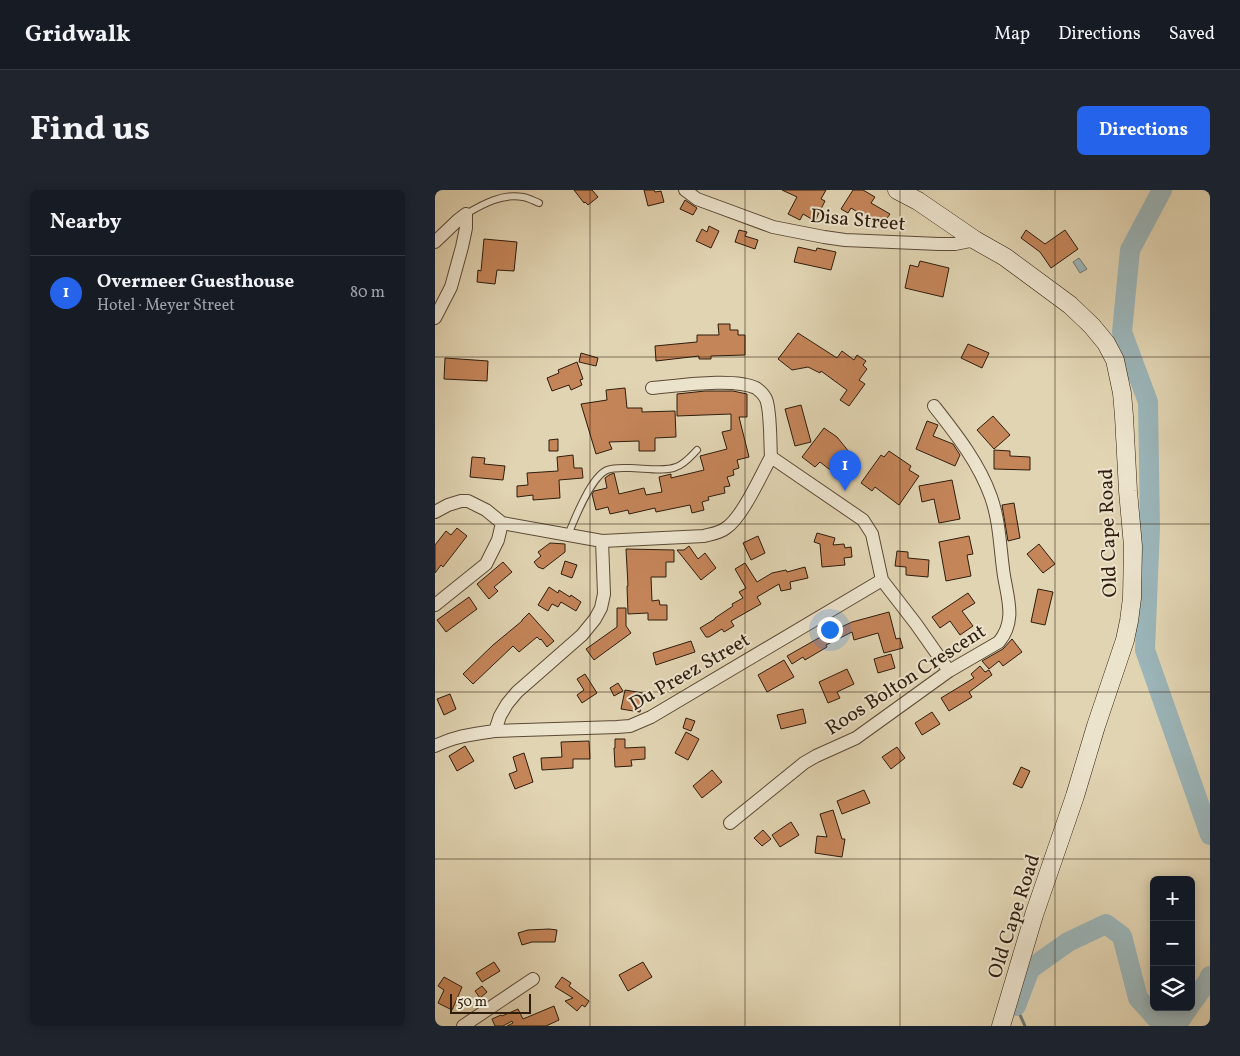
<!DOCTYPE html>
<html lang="en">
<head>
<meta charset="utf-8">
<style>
  :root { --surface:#171b24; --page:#20242c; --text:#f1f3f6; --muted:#9ea1a6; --line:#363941; --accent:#2563eb }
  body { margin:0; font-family:Vollkorn,serif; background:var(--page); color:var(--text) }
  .controls { position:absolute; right:15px; bottom:15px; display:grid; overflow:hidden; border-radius:8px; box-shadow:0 2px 12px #0003 }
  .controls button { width:45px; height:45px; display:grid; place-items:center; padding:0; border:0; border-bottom:1px solid var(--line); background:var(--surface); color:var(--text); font:25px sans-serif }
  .scale { position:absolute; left:15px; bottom:12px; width:81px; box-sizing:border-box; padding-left:5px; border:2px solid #2e1c0d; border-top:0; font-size:14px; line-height:18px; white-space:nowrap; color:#2e1c0d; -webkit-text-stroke:4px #ece3cd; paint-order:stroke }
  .you { position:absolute; left:394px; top:439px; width:18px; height:18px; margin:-12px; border:4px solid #fff; border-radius:50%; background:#1a73e8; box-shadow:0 0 0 8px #1a73e833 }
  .badge { display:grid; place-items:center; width:32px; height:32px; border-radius:50%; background:var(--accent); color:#fff; font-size:16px; font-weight:700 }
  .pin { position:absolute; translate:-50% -41px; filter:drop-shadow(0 1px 2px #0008) }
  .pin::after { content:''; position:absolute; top:26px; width:18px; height:15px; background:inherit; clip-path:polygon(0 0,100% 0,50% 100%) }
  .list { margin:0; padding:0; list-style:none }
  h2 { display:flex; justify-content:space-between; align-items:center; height:65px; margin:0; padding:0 20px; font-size:21px }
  h2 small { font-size:16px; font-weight:400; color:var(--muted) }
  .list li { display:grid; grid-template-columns:32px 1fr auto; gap:15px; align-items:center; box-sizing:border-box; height:75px; padding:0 20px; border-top:1px solid var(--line) }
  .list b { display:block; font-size:19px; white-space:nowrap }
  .list p { margin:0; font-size:16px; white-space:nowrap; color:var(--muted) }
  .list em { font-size:16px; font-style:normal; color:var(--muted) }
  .icon { flex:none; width:28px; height:28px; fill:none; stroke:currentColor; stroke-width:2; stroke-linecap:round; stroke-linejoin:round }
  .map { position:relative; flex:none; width:775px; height:836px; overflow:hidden; border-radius:8px }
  header { display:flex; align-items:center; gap:30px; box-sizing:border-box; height:70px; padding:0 25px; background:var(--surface); border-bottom:1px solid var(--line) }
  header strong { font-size:24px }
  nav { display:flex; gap:28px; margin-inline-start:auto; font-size:18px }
  .intro { display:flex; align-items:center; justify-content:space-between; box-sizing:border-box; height:120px; padding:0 30px }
  h1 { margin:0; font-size:35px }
  .button { padding:12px 22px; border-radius:8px; background:var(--accent); color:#fff; font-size:18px; font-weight:700 }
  main { display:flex; gap:30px; padding:0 30px }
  aside { flex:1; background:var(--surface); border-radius:8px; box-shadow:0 2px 12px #0003 }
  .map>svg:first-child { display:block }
</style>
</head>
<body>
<header>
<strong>Gridwalk</strong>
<nav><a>Map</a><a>Directions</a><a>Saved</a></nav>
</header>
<div class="intro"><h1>Find us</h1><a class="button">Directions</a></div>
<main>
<aside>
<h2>Nearby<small></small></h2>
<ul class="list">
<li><span class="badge">1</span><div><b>Overmeer Guesthouse</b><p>Hotel · Meyer Street</p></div><em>80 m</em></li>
</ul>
</aside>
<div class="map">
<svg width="775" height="836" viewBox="0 0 775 836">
  <rect width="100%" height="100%" fill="#e1d4b2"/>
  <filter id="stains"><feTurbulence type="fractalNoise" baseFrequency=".004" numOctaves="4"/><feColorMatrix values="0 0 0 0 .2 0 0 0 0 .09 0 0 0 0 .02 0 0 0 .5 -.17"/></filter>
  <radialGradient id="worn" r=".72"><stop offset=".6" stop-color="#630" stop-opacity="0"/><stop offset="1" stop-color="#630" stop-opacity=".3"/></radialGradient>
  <!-- water -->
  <path fill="#9bb5b9" stroke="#6f7874" d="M644 68 652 79 645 83 638 72Z"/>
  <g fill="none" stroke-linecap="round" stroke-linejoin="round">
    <!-- stream -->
    <path stroke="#6f7874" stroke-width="3" d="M581 816 590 836"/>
    <!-- river -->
    <path stroke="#9bb5b9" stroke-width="20" d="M727 0 695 60 687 142 713 212 715 338 710 460 775 645
      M756 814 773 791 775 786
      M581 816 595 779 633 752 671 734 687 746 703 808 721 828 746 829 754 817"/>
  </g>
  <!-- building -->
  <path fill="#c48559" stroke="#2e1c0d" d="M139 0H157L163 7 153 15 150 12 149 13Z
    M209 0H219L220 2 226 1 229 12 213 16Z
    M347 0H391L386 9 390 11 380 31 368 24 365 30 353 24 362 7Z
    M418 0H428L440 7 436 13 455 24 448 34 440 29 437 31 416 18 413 23 406 19Z
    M250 10 262 18 258 25 245 19Z
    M274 36 284 41 276 58 261 51 267 39 272 42Z
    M304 40 312 42 310 46 323 50 320 59 300 52Z
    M591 40 610 54 630 40 643 59 616 78 605 62 586 48Z
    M49 49 82 52 79 81 62 80 60 94 42 92 43 80 46 81Z
    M363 57 381 61 382 58 401 62 396 80 359 72Z
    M485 71 514 78 508 107 470 98 475 75 483 77Z
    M283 134H295V140H303V145H310V165L276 166V169H264V166L221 171 220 156 262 152V145H284Z
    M363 143 402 168 407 161 419 170 422 165 431 171 428 175 432 179 424 190 430 194 414 216 405 210 412 200 386 181 385 183 373 177 357 180 343 169Z
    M533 154 554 163 547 178 526 168Z
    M146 163 163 168 161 176 144 172Z
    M10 168 53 171 52 191 9 189Z
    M142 172 148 189 145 190 147 195 136 200 134 195 117 201 112 188 124 183 123 180Z
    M190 198 192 218H207V222L240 221 241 247 220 248V261H204V251L174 252 177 259 161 264 146 214 172 210 171 200Z
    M270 201H298L312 204V227H304L314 267 302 270 304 278 298 280 299 285 292 287 295 296 289 297 290 303 273 307 274 310 267 312 269 320 257 323 255 315 221 322 220 318 194 324 193 320 175 324 173 317 161 320 157 304 159 301 172 298 170 288 174 285 179 283 184 304 209 298 211 305 227 302 224 287 236 284V288L269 280 265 266 292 259 287 242 296 240V224L242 226V204Z
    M366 215 376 252 360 256 350 219Z
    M558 226 575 245 559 259 542 240Z
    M492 231 503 235 498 246 518 254 525 265 520 276 481 259Z
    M389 238 402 247 419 268 412 279 403 286 385 272 380 277 367 267Z
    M123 249V261H114V250Z
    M559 260 575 261V266L595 267V280L559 279Z
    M454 261 476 276 474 280 484 286 464 315 440 297 437 301 426 293 446 265 449 267Z
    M138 265 139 278H147L148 288 124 290 125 308 98 310V305L82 307V296L93 295 92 283 123 281 122 267Z
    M37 267 50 268 49 274 70 276 68 290 35 287Z
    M517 290 525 329 504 333 499 309 487 312 484 296Z
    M579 313 585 348 573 351 567 315Z
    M22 338 32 346 8 377 6 375 0 383V355L11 341 16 345Z
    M382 343 400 348 398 355 409 354 410 358 416 357 417 367 409 368 410 375 387 377 385 354 379 352Z
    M323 346 330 363 316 370 308 353Z
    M534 346 538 364 532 365 536 386 511 391 504 352Z
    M115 353 130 354V362L108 379 103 377 99 372 106 366 103 362Z
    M604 354 620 374 608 383 592 364Z
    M254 356 263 369 270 363 281 378 266 390 242 360H249Z
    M191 359 239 360V372H231V387H216L217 411 224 410 225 415H232V430H213V423L193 424 192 396H193Z
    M462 361 473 362V368L494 370 493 387 471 385V377L460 376Z
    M130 371 142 375 137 388 126 384Z
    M68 372 77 382 59 397 63 401 54 409 42 394Z
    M310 373 322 392 337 383 351 380 352 382 370 377 373 388 355 392 356 399 346 401 344 394 322 407 326 414 296 431 299 436 289 442 287 439 274 447H271L265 438 280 429V428L298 416 297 414 308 408 304 402 311 398 300 379Z
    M114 397 123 403 124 400 135 407 136 405 146 412 141 421 126 412 123 417 117 414 113 421 103 415Z
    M603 399 618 402 610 435 596 432Z
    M533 403 540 413 527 421 538 436 525 445 515 431 505 438 497 427Z
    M34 407 42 419 11 442 2 430Z
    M182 418H191V436L196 443 159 470 151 459 182 437Z
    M454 422 461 449 465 448 468 458 449 463 443 443 419 450 417 442 391 455 392 457 370 470 368 467 357 474 352 466 389 445 417 432Z
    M94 423 119 451 112 457 106 449 105 450 102 447 84 462 78 456 38 494 28 484 58 455 87 431V430Z
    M577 449 587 462 568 476 564 471 554 479 547 471 568 459Z
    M256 451 260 462 221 475 218 463Z
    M456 464 460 478 443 483 439 469Z
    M349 470 359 487 332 502 323 485Z
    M545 476 550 482 554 480 557 485 534 502 537 507 514 521 506 508 539 488 536 484Z
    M412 479 419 494 402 502 405 508 393 513 384 492Z
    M150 484 162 503 147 513 142 505 149 500 142 489Z
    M183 493 188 501 179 506 175 498Z
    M190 500 208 503 205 522 186 519Z
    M15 504 21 519 9 525 2 509Z
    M368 519 371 533 346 539 342 525Z
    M497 522 505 534 487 545 480 533Z
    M251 528 260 531 256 541 248 538Z
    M251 542 264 549 253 570 240 563Z
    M180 549H190V558L210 557V569L196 570 197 576 180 577 179 558H180Z
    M154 551 155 569H138V578L107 580 106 568 127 567 126 552Z
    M30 556 39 571 22 581 14 566Z
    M462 557 470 568 456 579 447 567Z
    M89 563 98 592 80 599 74 584 82 581 78 567Z
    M586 577 595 581 587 598 578 594Z
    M277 580 287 592 267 608 258 596Z
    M429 600 435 613 407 624 402 611Z
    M398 620 407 649H410L407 667 380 663 382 646 392 647 385 624Z
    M356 632 364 645 345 657 337 645Z
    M328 640 336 649 327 656 319 648Z
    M114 739 122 740 120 752H97L87 755 83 743 93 740Z
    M59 772 65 781 47 792 41 783Z
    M208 772 217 787 193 801 184 785Z
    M9 787 27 797 17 820 3 813 9 800 3 796Z
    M127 787 136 793 134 796 154 811 150 817 147 815 142 821 130 811 138 808 120 797Z
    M47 796 52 802 45 808 40 801Z
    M119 816 124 830 111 836H72L78 833 77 831 68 836H60L57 829 66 825 67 826 83 819 88 829Z"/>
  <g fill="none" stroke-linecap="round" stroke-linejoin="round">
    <!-- lane casing -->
    <g stroke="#5b4a36" stroke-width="8">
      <path id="lane" d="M31 24C48 14 68 3 88 7 94 8 99 11 104 13
        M133 345C140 328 156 287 172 280 180 277 188 278 195 278 208 278 230 282 241 277 250 274 256 266 262 260"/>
    </g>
    <!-- street casing -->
    <g stroke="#5b4a36" stroke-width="14">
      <path id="street" d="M250 0 262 9 338 37 389 47 410 50 504 54H520L540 50
        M0 52 23 30 31 24V38L27 57 16 97 0 128
        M217 198C242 196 299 187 321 198 325 201 329 205 331 209 336 221 335 253 336 267
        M0 322 13 315 26 311H33L51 320 67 333 167 351 269 346C276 344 285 343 291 338 307 328 326 285 336 267L428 330 437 344 447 390 481 434 514 481
        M0 415 51 374 63 350 67 333
        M60 541 182 537 195 536 216 527 447 390
        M0 556C20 546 39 544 60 541L65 526 72 514 82 502 147 445 160 429 166 418 169 404 167 351
        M295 633 369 573 381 566 421 548 514 481 564 452C581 431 573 410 569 386 565 360 565 332 556 307 544 273 521 244 499 216
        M28 836 98 789"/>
    </g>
    <!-- secondary casing -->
    <g stroke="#2e1c0d" stroke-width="19">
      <path id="secondary" d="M462 0 483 11 540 50 570 67 635 115 657 136 671 153 680 170 687 203 689 226 693 301 698 356 697 408 694 431 690 450 661 536 640 606 599 725 566 836"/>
    </g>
    <!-- lane -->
    <use href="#lane" stroke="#ece3cd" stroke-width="6"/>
    <!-- street -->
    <use href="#street" stroke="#ece3cd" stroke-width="12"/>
    <!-- secondary -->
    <use href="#secondary" stroke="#ece3cd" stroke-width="18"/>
  </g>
  <!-- grid -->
  <path fill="none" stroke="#2e1c0d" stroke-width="1" stroke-opacity="0.55" d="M155 0V836M310 0V836M465 0V836M620 0V836M0 167H775M0 334H775M0 502H775M0 669H775"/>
  <g text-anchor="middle" stroke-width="4" stroke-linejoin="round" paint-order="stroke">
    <!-- street labels -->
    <g font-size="20" fill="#2e1c0d" stroke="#ece3cd">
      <text transform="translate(423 29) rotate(5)" y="7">Disa Street</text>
      <text transform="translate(672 343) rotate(-92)" y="7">Old Cape Road</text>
      <text transform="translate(254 481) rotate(-30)" y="7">Du Preez Street</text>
      <text transform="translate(470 489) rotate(-33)" y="7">Roos Bolton Crescent</text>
      <text transform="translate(578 726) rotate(-72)" y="7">Old Cape Road</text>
    </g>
  </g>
  <rect width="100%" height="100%" filter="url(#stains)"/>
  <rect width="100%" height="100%" fill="url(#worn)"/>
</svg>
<div class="controls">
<button>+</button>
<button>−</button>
<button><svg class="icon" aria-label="layers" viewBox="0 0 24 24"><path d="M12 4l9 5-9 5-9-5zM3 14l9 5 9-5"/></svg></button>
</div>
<div class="scale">50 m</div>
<div class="you"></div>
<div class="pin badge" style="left:410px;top:301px">1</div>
</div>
</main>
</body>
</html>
